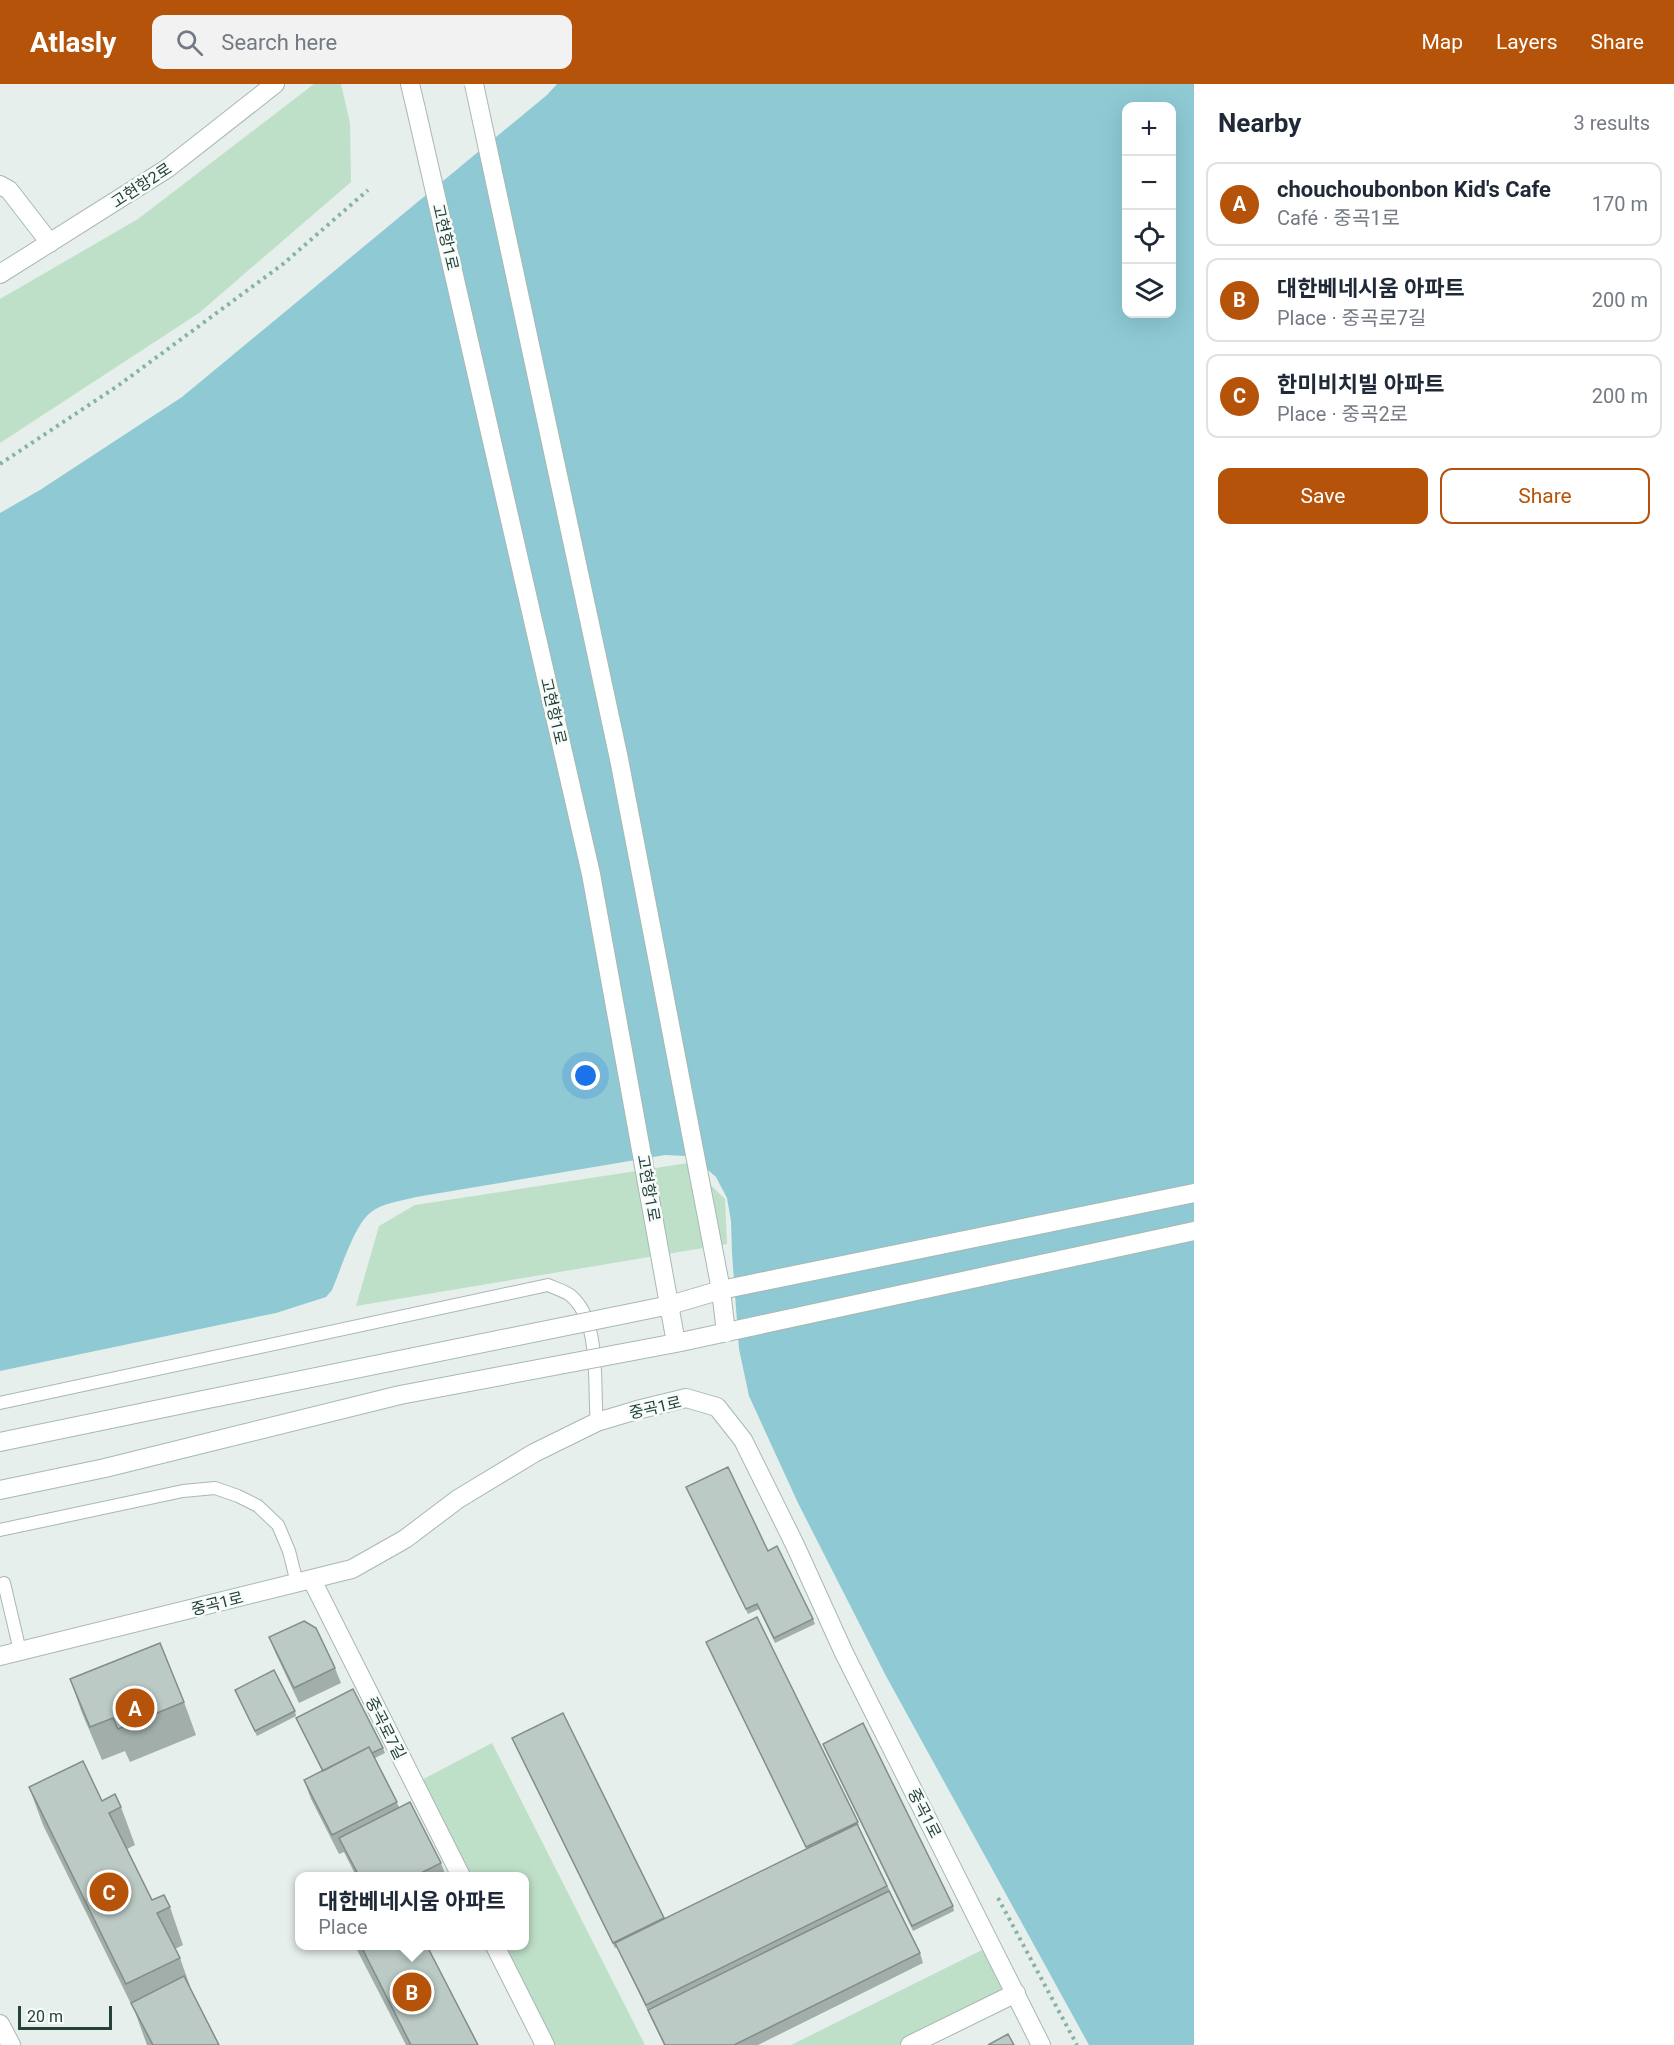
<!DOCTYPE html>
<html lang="en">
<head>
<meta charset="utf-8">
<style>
  :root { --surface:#fff; --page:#f2f2f3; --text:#1f2937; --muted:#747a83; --line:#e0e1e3; --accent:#b45309 }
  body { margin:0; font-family:Roboto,"Noto Sans KR",sans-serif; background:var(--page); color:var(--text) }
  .controls { position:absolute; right:18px; top:18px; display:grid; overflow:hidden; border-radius:12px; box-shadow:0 6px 24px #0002 }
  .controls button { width:54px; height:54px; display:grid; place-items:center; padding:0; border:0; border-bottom:2px solid var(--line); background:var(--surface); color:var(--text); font:30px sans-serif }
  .scale { position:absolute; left:18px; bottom:15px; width:94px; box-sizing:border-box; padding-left:6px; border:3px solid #24423a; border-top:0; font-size:16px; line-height:21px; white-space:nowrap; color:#24423a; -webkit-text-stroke:4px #f7fbf9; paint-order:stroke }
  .you { position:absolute; left:586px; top:992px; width:21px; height:21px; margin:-15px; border:4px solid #fff; border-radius:50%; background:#1a73e8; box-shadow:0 0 0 9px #1a73e833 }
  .badge { display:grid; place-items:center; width:39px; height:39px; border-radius:50%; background:var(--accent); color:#fff; font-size:20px; font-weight:700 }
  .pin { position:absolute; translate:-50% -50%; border:3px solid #fff; box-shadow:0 2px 6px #0006 }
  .popup { position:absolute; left:295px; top:1788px; width:234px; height:78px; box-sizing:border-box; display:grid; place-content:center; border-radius:12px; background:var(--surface); filter:drop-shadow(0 2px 4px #0005); font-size:20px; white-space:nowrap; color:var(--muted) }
  .popup b { font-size:22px; color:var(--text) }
  .popup::after { content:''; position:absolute; left:50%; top:100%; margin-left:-12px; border:12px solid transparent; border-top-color:var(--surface) }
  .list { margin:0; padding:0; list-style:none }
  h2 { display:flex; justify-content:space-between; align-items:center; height:78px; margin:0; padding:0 24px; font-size:26px }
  h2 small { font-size:20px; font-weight:400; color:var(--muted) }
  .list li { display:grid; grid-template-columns:39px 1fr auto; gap:18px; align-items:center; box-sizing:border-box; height:84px; margin:0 12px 12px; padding:0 12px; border:2px solid var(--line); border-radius:12px }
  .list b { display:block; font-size:22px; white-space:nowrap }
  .list p { margin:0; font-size:20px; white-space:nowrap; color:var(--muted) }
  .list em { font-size:20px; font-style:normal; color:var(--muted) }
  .actions { display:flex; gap:12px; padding:18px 24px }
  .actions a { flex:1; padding:14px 0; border:2px solid var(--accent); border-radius:12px; text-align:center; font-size:21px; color:var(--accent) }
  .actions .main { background:var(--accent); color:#fff }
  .icon { flex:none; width:33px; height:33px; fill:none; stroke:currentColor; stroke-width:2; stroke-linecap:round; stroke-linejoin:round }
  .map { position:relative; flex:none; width:1194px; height:1961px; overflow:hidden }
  header { display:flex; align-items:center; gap:36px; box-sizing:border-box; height:84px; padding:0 30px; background:var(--accent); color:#fff }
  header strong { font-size:28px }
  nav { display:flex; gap:33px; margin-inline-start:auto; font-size:21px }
  .search { width:420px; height:54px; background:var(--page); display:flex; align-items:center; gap:15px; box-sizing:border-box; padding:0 21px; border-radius:12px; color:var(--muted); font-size:22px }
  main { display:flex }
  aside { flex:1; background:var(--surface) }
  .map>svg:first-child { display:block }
</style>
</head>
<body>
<header>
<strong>Atlasly</strong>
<div class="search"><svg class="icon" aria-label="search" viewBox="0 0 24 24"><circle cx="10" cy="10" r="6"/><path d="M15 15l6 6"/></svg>Search here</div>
<nav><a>Map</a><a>Layers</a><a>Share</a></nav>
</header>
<main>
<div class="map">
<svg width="1194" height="1961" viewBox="0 0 1194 1961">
  <rect width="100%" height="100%" fill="#e6efeb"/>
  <!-- green -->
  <path fill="#bfe0c8" d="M314 0H341L350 39 351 98 199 229 0 359V215L138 135Z
    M688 1079 725 1115 727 1160 356 1222 379 1142 415 1121Z
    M492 1659 645 1961H545L495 1862H524V1792H461L414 1700Z
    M992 1861 1016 1909 910 1961H791Z"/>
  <!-- water -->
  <path fill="#8ec9d4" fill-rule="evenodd" d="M557 0H1194V1961H1089L886 1592 798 1419 749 1312 739 1265 732 1169 731 1137 727 1114 716 1093 702 1081 686 1072 665 1071 416 1113C401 1117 382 1119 370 1129 354 1142 341 1185 332 1206L326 1213 276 1229 0 1287V429L40 406 182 313 547 11ZM1126 22H1172V230H1126Z"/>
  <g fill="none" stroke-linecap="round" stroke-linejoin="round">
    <!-- service casing -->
    <g stroke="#a8b8b2" stroke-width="14">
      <path id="service" d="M0 1319 548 1201C555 1204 564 1207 570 1211 602 1237 593 1302 597 1338
        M0 1446 183 1407 215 1404 238 1412 258 1422 278 1441 289 1467 297 1499
        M4 1499 20 1567"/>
    </g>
    <!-- minor casing -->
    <g stroke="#a8b8b2" stroke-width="20">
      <path id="minor" d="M0 101 9 106 50 159
        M0 190 168 84 275 0
        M312 1496 461 1792
        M0 1572 352 1485 405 1455 458 1415 534 1369 597 1338 637 1326 686 1314 717 1323 743 1356 795 1461 844 1569 1041 1961
        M495 1862 545 1961
        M910 1961 1016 1909"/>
    </g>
    <!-- tertiary casing -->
    <g stroke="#a8b8b2" stroke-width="20">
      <path id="tertiary" d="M410 0 416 25
        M0 1358 203 1316
        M0 1406 105 1384 214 1357
        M0 1940 11 1961"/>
    </g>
    <!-- path -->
    <path stroke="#86b3a5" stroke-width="4" stroke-dasharray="3 4.5" stroke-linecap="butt" d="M0 380 119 301 283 180 368 106
      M998 1814 1077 1961"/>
    <!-- service -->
    <use href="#service" stroke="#fff" stroke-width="12"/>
    <!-- minor -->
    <use href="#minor" stroke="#fff" stroke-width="18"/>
    <!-- tertiary -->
    <use href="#tertiary" stroke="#fff" stroke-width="18"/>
    <!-- tertiary-bridge casing -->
    <g stroke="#a8b8b2" stroke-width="20" stroke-linecap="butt">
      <path id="tertiary-bridge" d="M474 0 619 675 721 1206 726 1249
        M416 25 591 790 676 1259
        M203 1316 670 1221 721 1206 1194 1109
        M214 1357 400 1311 676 1259 1194 1147"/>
    </g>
    <!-- tertiary-bridge -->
    <use href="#tertiary-bridge" stroke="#fff" stroke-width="18"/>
  </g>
  <!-- wall -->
  <path fill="#a1aea9" d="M686 1403 768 1467 813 1535 815 1540 775 1559 759 1525 748 1530Z
    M269 1553 335 1584 341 1599 299 1619 275 1568Z
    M706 1558 858 1738 859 1743 920 1869 923 1879 758 1961H664L617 1863 615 1864 512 1654 664 1835 807 1765Z
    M70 1595 184 1618 196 1651 130 1678 125 1667 102 1676 82 1629Z
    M235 1606 295 1627 296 1632 257 1652Z
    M296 1634 383 1664 385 1669 375 1674 399 1723 441 1779 446 1792H356L344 1768 339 1770 311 1715 304 1696 322 1687Z
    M823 1660 953 1822 954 1827 913 1847Z
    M29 1703 102 1717 121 1723 135 1761 127 1765 152 1816 170 1823 183 1861 175 1865 180 1874 191 1905 219 1961H147L135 1928 43 1741Z
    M355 1862H427L478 1961H406Z"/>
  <!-- building -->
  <path fill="#bbcac4" stroke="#838d89" stroke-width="1.5" d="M728 1383 768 1467 777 1462 813 1535 774 1554 757 1520 746 1525 686 1403Z
    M757 1533 858 1738 806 1763 706 1558Z
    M304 1537 316 1544 335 1584 294 1604 269 1553Z
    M160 1559 184 1618 118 1645 113 1634 90 1643 70 1595Z
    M274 1586 295 1627 255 1647 235 1606Z
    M353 1605 383 1664 372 1669 369 1663 323 1687 296 1634Z
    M563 1629 664 1834 613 1859 512 1654Z
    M863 1639 953 1822 912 1842 823 1660Z
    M369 1663 397 1718 332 1751 304 1696Z
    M83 1677 102 1717 115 1710 121 1723 109 1729 152 1816 164 1811 170 1823 157 1829 180 1874 126 1900 29 1703Z
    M410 1718 441 1779 415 1792H393L391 1790 387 1792H359L339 1754Z
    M857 1740 887 1802 646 1921 615 1859Z
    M889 1807 920 1869 734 1961H665L648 1926Z
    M361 1862H427L478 1961H411Z
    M184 1892 219 1961H153L131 1919Z
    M1008 1950 1014 1961H988Z"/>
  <g text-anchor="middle" stroke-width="5" stroke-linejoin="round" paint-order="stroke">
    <!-- street labels -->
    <g font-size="16" fill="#24423a" stroke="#f7fbf9">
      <text transform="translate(141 101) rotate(-33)" y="6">고현항2로</text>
      <text transform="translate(446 153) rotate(77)" y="6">고현항1로</text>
      <text transform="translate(554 627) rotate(77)" y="6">고현항1로</text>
      <text transform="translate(649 1104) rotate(80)" y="6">고현항1로</text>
      <text transform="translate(655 1323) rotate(-13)" y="6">중곡1로</text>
      <text transform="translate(217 1519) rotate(-14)" y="6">중곡1로</text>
      <text transform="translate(386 1644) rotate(63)" y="6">중곡로7길</text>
      <text transform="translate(925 1729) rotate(63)" y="6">중곡1로</text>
    </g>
  </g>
</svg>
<div class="controls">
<button>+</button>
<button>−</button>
<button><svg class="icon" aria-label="locate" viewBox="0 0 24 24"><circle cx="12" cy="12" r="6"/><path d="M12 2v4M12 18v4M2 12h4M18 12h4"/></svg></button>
<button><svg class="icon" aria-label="layers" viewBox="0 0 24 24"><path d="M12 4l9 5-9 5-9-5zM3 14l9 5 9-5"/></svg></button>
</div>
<div class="scale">20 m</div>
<div class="you"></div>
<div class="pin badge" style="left:135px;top:1624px">A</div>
<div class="pin badge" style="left:412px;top:1908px">B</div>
<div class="popup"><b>대한베네시움 아파트</b>Place</div>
<div class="pin badge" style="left:109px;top:1808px">C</div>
</div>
<aside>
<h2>Nearby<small>3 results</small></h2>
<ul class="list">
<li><span class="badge">A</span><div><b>chouchoubonbon Kid's Cafe</b><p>Café · 중곡1로</p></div><em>170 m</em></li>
<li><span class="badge">B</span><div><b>대한베네시움 아파트</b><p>Place · 중곡로7길</p></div><em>200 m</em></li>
<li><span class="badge">C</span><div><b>한미비치빌 아파트</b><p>Place · 중곡2로</p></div><em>200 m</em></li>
</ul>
<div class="actions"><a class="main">Save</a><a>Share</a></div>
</aside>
</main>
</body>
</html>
